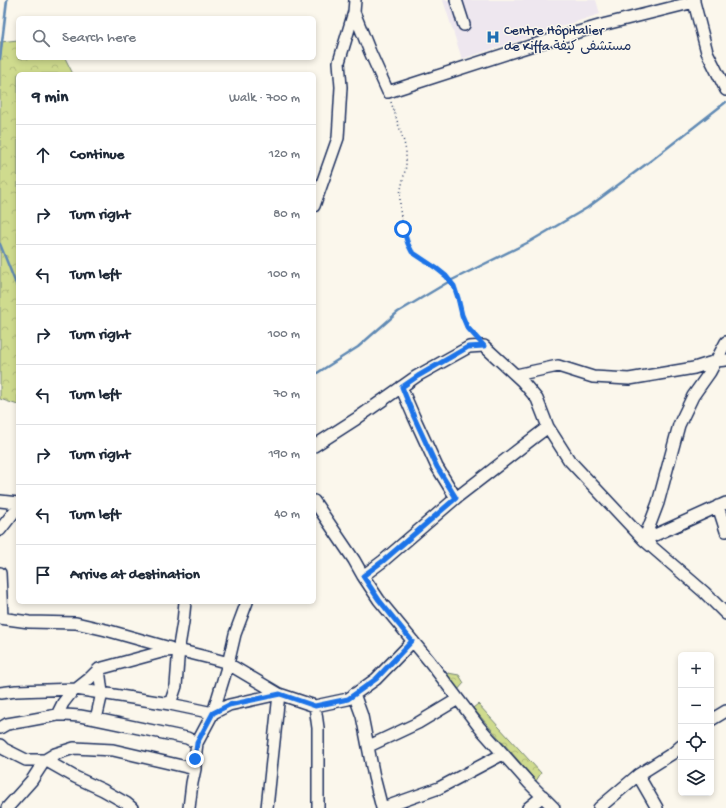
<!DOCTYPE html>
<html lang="en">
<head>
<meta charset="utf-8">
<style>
  :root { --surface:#fff; --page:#f6f6f7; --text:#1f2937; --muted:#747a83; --line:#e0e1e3 }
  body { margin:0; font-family:"Gochi Hand","Playpen Sans Arabic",sans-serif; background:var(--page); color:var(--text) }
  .controls { position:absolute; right:12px; bottom:12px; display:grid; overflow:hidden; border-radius:6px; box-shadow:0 2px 6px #0003 }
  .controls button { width:36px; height:36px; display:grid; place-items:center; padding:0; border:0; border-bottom:1px solid var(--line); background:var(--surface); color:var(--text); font:20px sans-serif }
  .stop { position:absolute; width:12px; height:12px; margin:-9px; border:3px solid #1a73e8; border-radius:50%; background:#fff }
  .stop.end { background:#1a73e8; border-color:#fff; box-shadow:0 1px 4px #0008 }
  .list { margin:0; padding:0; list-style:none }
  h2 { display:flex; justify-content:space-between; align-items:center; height:52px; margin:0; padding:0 16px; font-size:17px }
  h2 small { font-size:13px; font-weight:400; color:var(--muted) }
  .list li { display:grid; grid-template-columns:26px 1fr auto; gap:12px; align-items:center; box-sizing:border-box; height:60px; padding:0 16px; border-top:1px solid var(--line) }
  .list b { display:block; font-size:15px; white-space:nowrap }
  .list em { font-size:13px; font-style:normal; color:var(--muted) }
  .icon { flex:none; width:22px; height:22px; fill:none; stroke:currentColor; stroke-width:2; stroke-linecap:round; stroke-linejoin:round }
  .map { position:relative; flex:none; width:726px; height:808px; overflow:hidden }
  .search { position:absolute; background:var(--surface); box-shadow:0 2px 6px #0003; left:16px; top:16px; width:300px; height:44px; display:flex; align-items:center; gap:10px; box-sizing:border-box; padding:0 14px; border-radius:6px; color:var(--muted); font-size:15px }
  .panel { position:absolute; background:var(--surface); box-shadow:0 2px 6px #0003; left:16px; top:72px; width:300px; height:532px; border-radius:6px }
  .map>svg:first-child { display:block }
</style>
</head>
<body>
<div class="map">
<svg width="726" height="808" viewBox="0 0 726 808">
  <defs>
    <pattern id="forest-crowns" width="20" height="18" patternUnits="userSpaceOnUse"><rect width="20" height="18" fill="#cfdb8e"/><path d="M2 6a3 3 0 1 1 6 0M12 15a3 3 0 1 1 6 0" fill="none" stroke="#b1bc7d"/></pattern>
  </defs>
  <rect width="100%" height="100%" fill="#fbf7ec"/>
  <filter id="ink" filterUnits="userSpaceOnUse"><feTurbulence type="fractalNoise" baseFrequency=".025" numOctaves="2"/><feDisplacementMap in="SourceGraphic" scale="8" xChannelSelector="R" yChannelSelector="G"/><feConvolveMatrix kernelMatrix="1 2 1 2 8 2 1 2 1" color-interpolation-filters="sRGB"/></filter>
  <g filter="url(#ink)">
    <!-- built -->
    <path fill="#eee7ef" d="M443 0H596L600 14 462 59Z"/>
    <!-- forest -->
    <path fill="url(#forest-crowns)" stroke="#758576" d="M18 40V58H65L73 74H18V405L0 399V42Z
      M448 673 459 675 464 683 457 691 448 684Z
      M478 704 541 773 536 781 473 708Z"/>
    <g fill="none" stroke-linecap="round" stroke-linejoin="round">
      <!-- stream -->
      <path stroke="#618ab4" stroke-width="2.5" d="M0 59 7 0
        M0 244 18 289
        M314 375 358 347 398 312 450 281 529 242 587 208 653 159 726 102"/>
      <!-- minor casing -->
      <g stroke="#1b2f5e" stroke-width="14">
        <path id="minor" d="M456 0 464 25
          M694 0V2L707 52 726 90
          M354 12 370 52 388 92 530 46 606 24 694 2
          M314 206 338 138 341 87 339 62 354 12 355 0
          M516 375 558 366 593 377 629 379 694 368 716 361 726 360
          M401 387 414 417 437 467 456 498
          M314 446 356 419 417 376 469 347 484 346 522 381 537 399 548 427 569 460 644 540 704 592 726 614
          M0 501 18 503
          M314 501 354 560 363 576 379 600 430 662 480 728 529 783 554 808
          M718 506 726 531
          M0 530 14 512 18 511
          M644 540 658 503 679 425 693 396 710 372 726 342
          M644 540 726 503
          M0 573 2 618
          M363 576 383 561 456 498 536 436 548 427
          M0 618 29 622 76 623 106 630 170 648
          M0 693 16 691 76 689 170 704 213 713 229 705 279 694 267 808
          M354 694 362 716 374 777 382 808
          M170 704 176 686 179 646 183 622 185 602
          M315 706 318 728V808
          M57 715 63 703 70 694 89 679 99 669 165 651 178 650 214 659 225 662 279 694 315 706 348 699 376 679 413 641
          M96 719 102 693 99 669
          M711 720 726 711
          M0 728 7 724 25 721 57 715H65L80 716 96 719 187 738 197 743
          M0 745 4 749 26 760H45L75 777 103 790 126 803 132 808
          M369 746 418 723 458 699
          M638 775 657 808
          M7 808 32 780 45 760 55 754 74 748 113 750 195 769
          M189 808 192 783 195 769V759L197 743 213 713 228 664 235 634 247 602
          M383 808 439 788 503 754
          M528 808 543 796
          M599 808 638 775 673 753 681 746"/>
      </g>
      <!-- path -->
      <path stroke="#1b2f5e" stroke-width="1.5" stroke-dasharray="1 3" stroke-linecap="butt" d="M391 102 404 142 406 151V166L400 194V210L403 229 408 243 412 252 436 268 446 276 454 286 462 315 467 327 477 337"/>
      <!-- minor -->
      <use href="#minor" stroke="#fbf7ec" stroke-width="11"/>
    </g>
  </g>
  <g fill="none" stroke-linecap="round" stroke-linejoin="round" filter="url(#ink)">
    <!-- route -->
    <path stroke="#1a73e8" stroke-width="5" d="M195 759 197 743 213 713 229 705 280 694 315 706 348 699 376 679 412 641 379 600 363 576 383 561 456 498 437 467 414 417 402 387 418 376 468 347 484 346 467 327 462 315 458 298 454 286 446 276 436 268 412 252 408 244 403 229"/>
  </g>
  <!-- icons -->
  <defs>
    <g id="hospital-bare" transform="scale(1.08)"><path d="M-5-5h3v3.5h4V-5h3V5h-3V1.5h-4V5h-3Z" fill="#1f6fb2" stroke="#fbf7ec" stroke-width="2.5" paint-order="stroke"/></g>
  </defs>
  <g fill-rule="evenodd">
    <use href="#hospital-bare" x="493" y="37"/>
  </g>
  <g text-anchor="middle" stroke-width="3" stroke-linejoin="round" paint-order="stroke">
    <!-- poi labels -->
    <g font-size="14" fill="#1b2f5e" stroke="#fbf7ec" text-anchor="start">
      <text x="504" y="34">Centre Hôpitalier<tspan x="504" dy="16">de Kiffa مستشفى كيفة</tspan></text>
    </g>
  </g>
</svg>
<div class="controls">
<button>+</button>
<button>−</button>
<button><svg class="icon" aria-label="locate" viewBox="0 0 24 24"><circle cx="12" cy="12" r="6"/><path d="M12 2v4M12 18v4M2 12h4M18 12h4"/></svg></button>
<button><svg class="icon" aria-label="layers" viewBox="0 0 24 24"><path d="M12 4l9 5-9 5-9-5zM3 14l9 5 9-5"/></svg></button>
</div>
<div class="stop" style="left:403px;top:229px"></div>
<div class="stop end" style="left:195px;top:759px"></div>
<div class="search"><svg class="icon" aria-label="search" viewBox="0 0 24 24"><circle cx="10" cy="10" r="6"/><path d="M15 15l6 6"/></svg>Search here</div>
<section class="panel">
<h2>9 min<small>Walk · 700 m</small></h2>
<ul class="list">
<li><svg class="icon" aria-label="ahead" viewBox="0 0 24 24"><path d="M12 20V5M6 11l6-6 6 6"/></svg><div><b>Continue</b></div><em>120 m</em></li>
<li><svg class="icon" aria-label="right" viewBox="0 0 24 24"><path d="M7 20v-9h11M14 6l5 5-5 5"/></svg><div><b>Turn right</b></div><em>80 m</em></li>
<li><svg class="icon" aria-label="left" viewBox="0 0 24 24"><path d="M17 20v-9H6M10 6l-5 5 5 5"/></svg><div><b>Turn left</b></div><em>100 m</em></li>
<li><svg class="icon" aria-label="right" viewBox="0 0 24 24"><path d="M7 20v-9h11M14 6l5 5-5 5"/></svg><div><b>Turn right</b></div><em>100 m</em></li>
<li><svg class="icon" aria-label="left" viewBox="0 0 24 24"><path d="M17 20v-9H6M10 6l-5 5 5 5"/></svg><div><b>Turn left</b></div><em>70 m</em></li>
<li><svg class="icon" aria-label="right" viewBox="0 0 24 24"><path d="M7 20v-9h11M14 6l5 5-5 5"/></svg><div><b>Turn right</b></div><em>190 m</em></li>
<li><svg class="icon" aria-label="left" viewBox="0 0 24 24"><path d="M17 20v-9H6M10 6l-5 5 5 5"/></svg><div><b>Turn left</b></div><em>40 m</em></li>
<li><svg class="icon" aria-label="arrive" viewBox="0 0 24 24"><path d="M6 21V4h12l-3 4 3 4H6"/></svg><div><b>Arrive at destination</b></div></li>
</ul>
</section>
</div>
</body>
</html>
